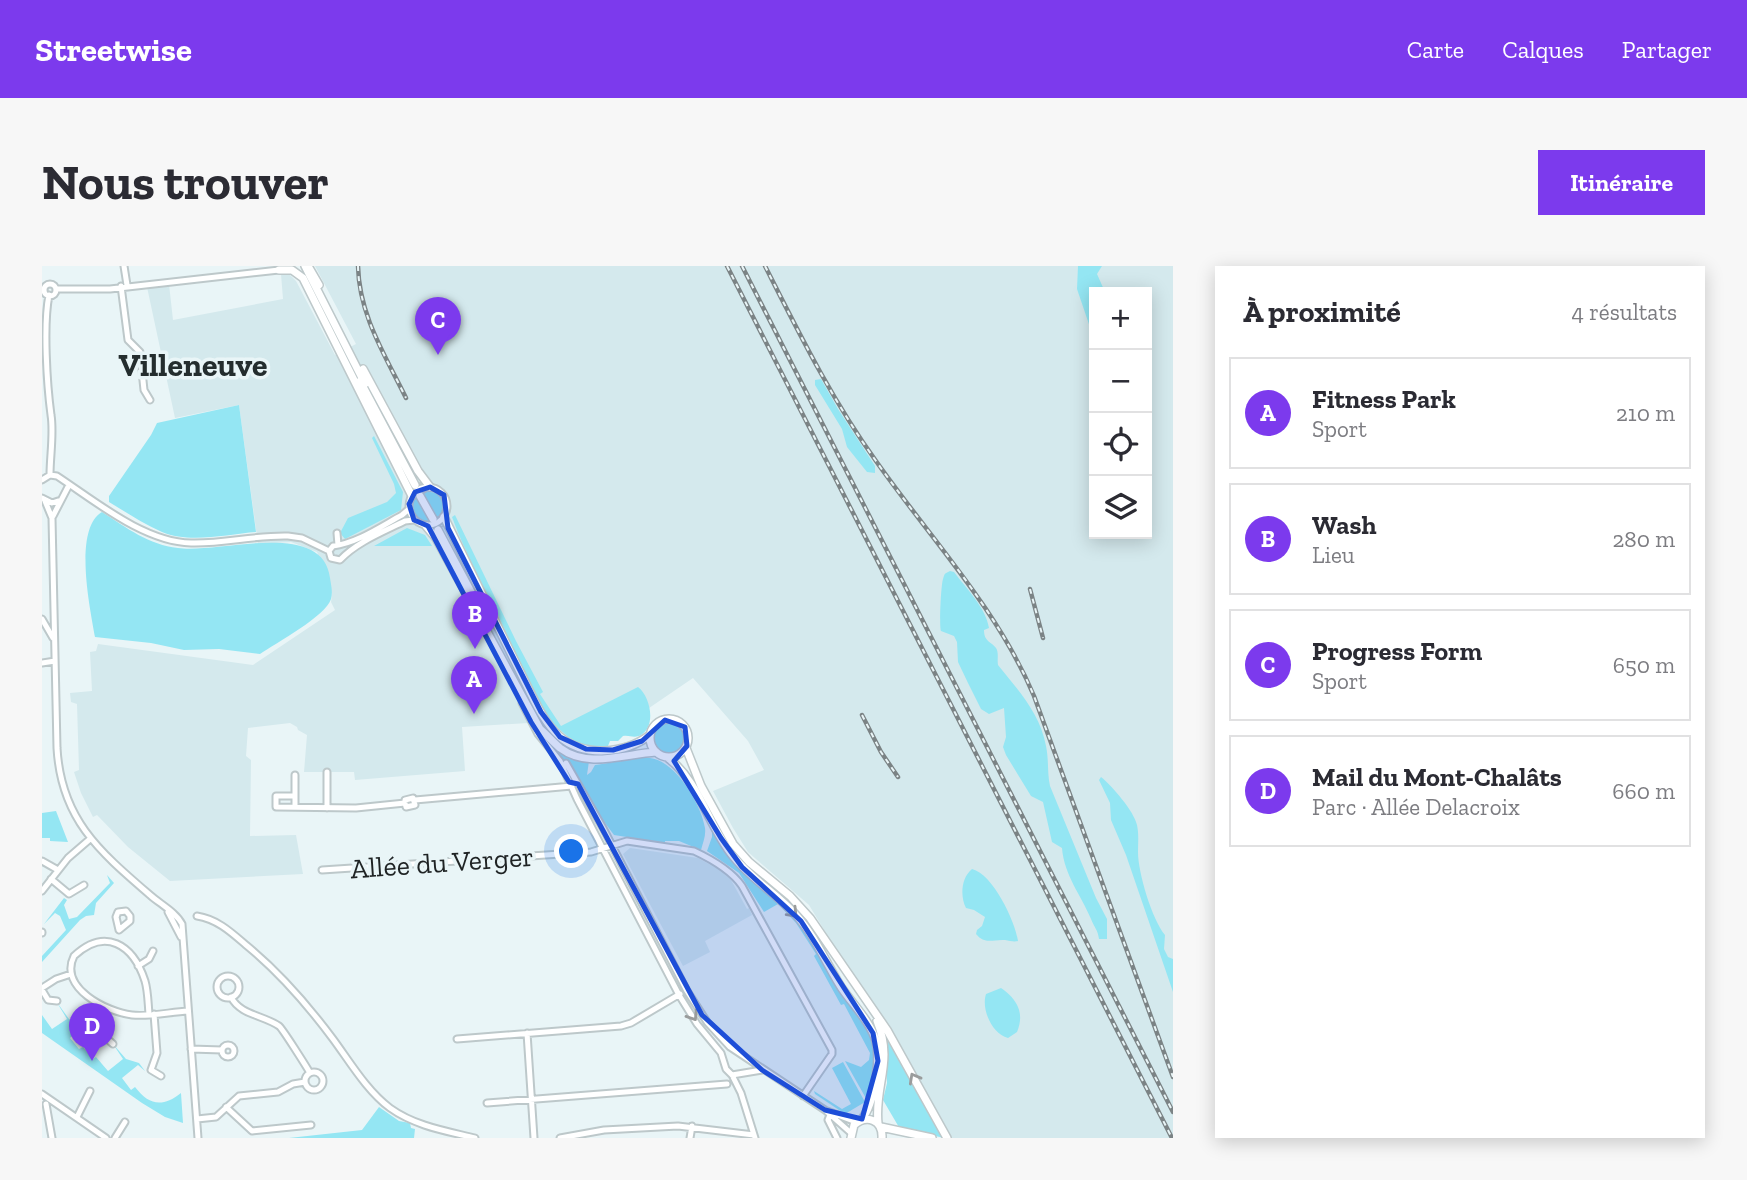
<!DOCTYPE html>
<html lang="fr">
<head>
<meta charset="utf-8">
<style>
  :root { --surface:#fff; --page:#f7f7f7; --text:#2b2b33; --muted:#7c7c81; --line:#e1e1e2; --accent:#7c3aed }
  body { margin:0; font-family:"Zilla Slab",serif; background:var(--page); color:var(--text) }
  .controls { position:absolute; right:21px; top:21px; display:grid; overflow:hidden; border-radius:0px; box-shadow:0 4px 18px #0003 }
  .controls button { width:63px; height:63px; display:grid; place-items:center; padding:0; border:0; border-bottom:2px solid var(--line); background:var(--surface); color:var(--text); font:35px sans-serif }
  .you { position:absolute; left:530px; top:586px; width:24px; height:24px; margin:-18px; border:5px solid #fff; border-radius:50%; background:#1a73e8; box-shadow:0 0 0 10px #1a73e833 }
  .badge { display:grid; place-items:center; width:46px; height:46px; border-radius:50%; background:var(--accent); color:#fff; font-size:23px; font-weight:700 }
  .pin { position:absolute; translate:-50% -58px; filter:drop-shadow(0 2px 4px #0008) }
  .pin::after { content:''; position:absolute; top:37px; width:24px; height:21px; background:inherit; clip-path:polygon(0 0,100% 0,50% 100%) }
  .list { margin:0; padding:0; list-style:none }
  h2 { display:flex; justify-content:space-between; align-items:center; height:91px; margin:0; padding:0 28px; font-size:30px }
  h2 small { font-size:23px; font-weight:400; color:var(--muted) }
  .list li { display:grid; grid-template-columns:46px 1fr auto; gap:21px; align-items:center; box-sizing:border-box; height:112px; margin:0 14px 14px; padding:0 14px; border:2px solid var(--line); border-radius:0px }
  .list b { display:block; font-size:26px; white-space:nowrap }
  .list p { margin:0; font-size:23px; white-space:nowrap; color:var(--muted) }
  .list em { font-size:23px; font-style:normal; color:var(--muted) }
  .icon { flex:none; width:38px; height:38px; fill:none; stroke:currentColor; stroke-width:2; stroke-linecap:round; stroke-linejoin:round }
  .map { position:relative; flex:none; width:1131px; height:872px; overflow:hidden; border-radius:0px }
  header { display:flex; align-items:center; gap:42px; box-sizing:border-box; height:98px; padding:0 35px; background:var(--accent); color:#fff }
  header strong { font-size:33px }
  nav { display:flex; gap:38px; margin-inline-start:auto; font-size:24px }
  .intro { display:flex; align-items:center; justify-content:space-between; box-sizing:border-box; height:168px; padding:0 42px }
  h1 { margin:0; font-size:49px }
  .button { padding:18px 32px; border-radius:0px; background:var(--accent); color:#fff; font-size:24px; font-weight:700 }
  main { display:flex; gap:42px; padding:0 42px }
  aside { flex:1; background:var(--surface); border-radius:0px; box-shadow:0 4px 18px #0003 }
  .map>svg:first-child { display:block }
</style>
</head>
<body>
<header>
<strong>Streetwise</strong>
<nav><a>Carte</a><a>Calques</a><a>Partager</a></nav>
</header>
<div class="intro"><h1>Nous trouver</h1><a class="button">Itinéraire</a></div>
<main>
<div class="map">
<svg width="1131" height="872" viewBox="0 0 1131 872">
  <rect width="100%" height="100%" fill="#e9f5f7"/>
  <!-- built -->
  <path fill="#d4e9ed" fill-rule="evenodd" d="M273 0H1131V872H908L767 639 706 586 691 562 671 525 722 504 706 475 651 412 550 481 532 477 502 448 486 457 420 461 423 505 313 514 312 506H262L265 469 256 464 255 461 248 457 206 462 204 490 209 494 208 570 254 569 261 608 128 615 86 581 55 549 51 551 39 527 32 506 37 504 35 438 29 436 28 427 50 425 48 386 54 385 56 378 211 399 293 344 289 336 290 328 275 286 249 276 216 278 197 139 133 152 105 21 127 18 131 54 241 33 239 8 246 7 254 15 293 89 314 78ZM1052 26H1105V268H1052Z
    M588 582 656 592 678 604 689 614 705 643 707 642 710 649 663 675 668 686 641 700 581 588Z"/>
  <!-- green -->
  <path fill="#94e6f3" d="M1036 0H1060L1055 8 1063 26H1052V73L1035 23Z
    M779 113 796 143 833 200V207L825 206 805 181 800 163 773 119V114Z
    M197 139 214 266C186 268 148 278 120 266 102 258 85 247 67 236V230L109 169 115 157Z
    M332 170 361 226 359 244 303 273 298 267 306 252 345 236 354 227 352 218 330 172Z
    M382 225 394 227 402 236 400 249 390 256 379 255 371 245 372 232Z
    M60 246C85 262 107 279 136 282 176 288 281 252 288 312 289 319 291 326 289 333 284 350 234 377 218 388L177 383 142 384 109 377 53 371C48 342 31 263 60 246Z
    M413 249 474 375 501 426 498 428 519 460 596 421C609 431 615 462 597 470 590 472 588 469 581 470L576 475H568L566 480C546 483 532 477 517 463 491 437 478 397 463 364 445 326 424 290 410 251Z
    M365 262 383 269 390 280H332Z
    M908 305 912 306C924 322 944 342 947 362L942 364C942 376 949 375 954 382 957 386 955 394 956 399 976 424 998 447 1004 480 1007 494 1005 506 1008 520L1054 632 1065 653V673H1057C1056 664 1052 661 1049 653 1039 629 1022 609 1020 582L1010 576 1001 536 989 530 964 489 961 481 964 471 962 442 947 448 939 443 926 417 916 396 915 376 912 370 899 365C897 360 899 319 901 313 903 307 902 308 908 305Z
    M492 456 508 475 547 495 545 509 549 506 553 499C570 497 591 490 608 492 634 495 659 538 663 562 664 570 661 576 659 584L637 575H623V577L572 569 557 549 528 496 526 494 520 496 501 472Z
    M611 472a16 16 0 1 1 32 0a16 16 0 1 1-32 0Z
    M1059 511C1070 520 1092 545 1095 559 1097 568 1096 577 1096 586 1096 607 1110 653 1123 669L1122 683 1126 691 1131 693V726L1084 589 1069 554 1068 537 1057 514Z
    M14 545 26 576 8 575V572H0V547Z
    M670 561 680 579 757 655 824 759C839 788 832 807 826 836L803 795 819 801 827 794 828 787 802 738 799 739 772 690 774 688 754 657 736 638 722 646 697 607 665 585 670 571Z
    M930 603C951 608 973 655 976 675 972 676 968 675 963 674 951 673 943 679 934 668L935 664 940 660 943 651 932 644 924 642C918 630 919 612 930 603Z
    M65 609 72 617 54 637 52 649 44 650 38 654 0 696V690L24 664 18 650 13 647 2 658 22 632 25 634 22 639 27 653 35 651 68 617Z
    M959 722C975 733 983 747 975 766L966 772C950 768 939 743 944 728Z
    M14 735 27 753 51 763 42 760 28 772 37 783 41 781 51 793 54 791 66 805 81 793 71 778 84 793 97 797 103 805 96 799 80 812 89 824 93 821C107 839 120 842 139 827L141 857 123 851 100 837 0 767V749L10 763 25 753Z
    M842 763 903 872 858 863 841 834 845 817Z
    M801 796 823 836 803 848 773 828 772 825 800 843 809 838 790 802Z
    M337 841 357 855 368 857 369 862 373 863 372 872H247L320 864Z"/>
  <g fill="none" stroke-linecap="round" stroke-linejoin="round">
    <!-- major-tunnel -->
    <path stroke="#c1cbcd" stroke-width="7" stroke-dasharray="7 3.5" stroke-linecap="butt" d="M376 217 382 228
      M394 251 399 262"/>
    <!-- minor casing -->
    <g stroke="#bdc8ca" stroke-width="9">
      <path id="minor" d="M82 0 85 19
        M2 24a6 6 0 1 1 12 0a6 6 0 1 1-12 0Z
        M79 20 86 74 98 86 102 124 108 134
        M14 23H68L237 4
        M7 29C1 59 5 119 9 149 12 167 8 190 8 209
        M0 214 8 209 15 210C53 235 102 276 149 277 181 278 214 269 246 270L260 272 287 285
        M367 240a19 19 0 1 1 38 0a19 19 0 1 1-38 0Z
        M0 232 10 237 19 234
        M3 235 10 252 15 482C19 553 57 585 108 629 118 638 134 646 140 658L156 872
        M11 250 27 219
        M295 267 296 279
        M287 285 289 292 298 294C315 276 341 266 363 255L372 254
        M287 285 291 280C315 277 338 261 360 249L367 243
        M0 353 11 372
        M0 397 13 395
        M480 437 496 468 518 495 535 533 637 729 655 758 679 787 684 803 690 809 699 827 713 872
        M524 497 561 562 645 725 665 756 688 781 783 844 809 867
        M253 530H234V541L314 542 363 537V534L371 532 373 539 364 541 363 537
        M373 534 530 520
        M253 541V509
        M285 542V506
        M0 595 16 604
        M280 604 549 586 585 575 652 585C669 593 689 604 700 620L790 784V788L761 830
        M9 613 27 628 42 619
        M0 625 26 592 48 573
        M84 645 88 650V655L77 664 74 651 76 646Z
        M126 646 139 671
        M155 650C175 653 189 666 204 679 237 706 265 738 291 773 308 796 325 825 348 842 373 860 404 865 433 872
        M0 666V667
        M96 700 107 693 111 685
        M175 721a11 11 0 1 1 22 0a11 11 0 1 1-22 0Z
        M0 722 14 713 29 708
        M0 724 6 734 15 735
        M189 731C198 749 221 749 237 760 240 762 264 800 268 807
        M65 742 55 764 71 778
        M107 748C106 737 106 725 103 715 91 678 63 661 32 690 16 722 65 746 90 749 108 751 128 746 146 745
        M112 748 115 787 109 804 119 810
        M485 767 492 872
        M415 773 579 760 589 757 638 728
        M180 785a6 6 0 1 1 12 0a6 6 0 1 1-12 0Z
        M149 783 180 784
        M263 815a9 9 0 1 1 18 0a9 9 0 1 1-18 0Z
        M690 809 720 804
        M0 828 64 872
        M445 837 685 818
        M4 838 10 872
        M184 841 210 865 269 859
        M785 845 814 856
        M788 849 786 854 795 872
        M35 851 48 825
        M155 853 174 851 197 830 236 826 251 818 263 816
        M73 872 83 856
        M518 872 562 864 636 860 712 869
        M648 872 650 860"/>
    </g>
    <!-- major casing -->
    <g stroke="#bdc8ca" stroke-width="10">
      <path id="major" d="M263 0 323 118
        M266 0 277 19
        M237 4H250L261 12 370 230
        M321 103 376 205 388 221
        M318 115 373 219
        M378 230 391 253
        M402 251 487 424C495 440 503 457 517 470 542 492 583 488 608 469
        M384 260 394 272 498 463C505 469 511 476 518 482 546 503 582 488 614 486
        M396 264 445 356
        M608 472a19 19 0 1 1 38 0a19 19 0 1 1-38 0Z
        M644 482 659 520 691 578 707 596 748 630 768 652 845 764 905 872
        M626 492C658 516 666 560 691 590 709 613 734 627 754 649 773 670 784 697 799 721 811 739 828 755 834 775 839 794 832 838 820 853
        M835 755C852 796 832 819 836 857
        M839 861 890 872
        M809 872 812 859C825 848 841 854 840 872"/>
    </g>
    <!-- minor -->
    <use href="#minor" stroke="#fff" stroke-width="5"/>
    <!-- major -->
    <use href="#major" stroke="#fff" stroke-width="7"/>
    <!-- rail casing -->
    <g stroke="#7b8385" stroke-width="4.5">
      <path id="rail" d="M316 0C317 49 343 89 364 132
        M685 0 1130 872
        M700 0 1131 846
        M723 0C757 67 790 134 834 195 888 272 955 342 992 430L1131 811
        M988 323 1001 372
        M820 449 839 486 856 511"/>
    </g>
    <!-- rail -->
    <use href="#rail" stroke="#e9f5f7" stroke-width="2" stroke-dasharray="5" stroke-linecap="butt"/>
  </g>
  <!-- one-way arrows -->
  <defs><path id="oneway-chevron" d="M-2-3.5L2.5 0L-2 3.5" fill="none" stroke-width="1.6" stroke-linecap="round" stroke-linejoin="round" transform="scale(1.75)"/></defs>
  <g stroke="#9a9c9c">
    <use href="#oneway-chevron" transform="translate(751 647) rotate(46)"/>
    <use href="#oneway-chevron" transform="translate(651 750) rotate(57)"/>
    <use href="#oneway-chevron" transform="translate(872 812) rotate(-119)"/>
  </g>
  <!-- marked area -->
  <path fill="#1d4ed8" fill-opacity="0.2" stroke="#1d4ed8" stroke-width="5" stroke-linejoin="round" d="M388 221 402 229 406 262 499 446 518 471 544 483 571 484 600 475 623 454 643 461 645 480 632 495 679 572 700 601 759 655 831 767 836 795 820 853 783 844 720 804 660 749 536 518 527 516 489 456 386 260 372 254 367 238 373 226Z"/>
  <g text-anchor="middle" stroke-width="7" stroke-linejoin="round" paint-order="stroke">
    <!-- street labels -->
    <g font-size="28" fill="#1f2324" stroke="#e9f5f7">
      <text transform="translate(400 596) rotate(-4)" y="10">Allée du Verger</text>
    </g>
    <!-- quarter labels -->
    <g font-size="32" font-weight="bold" fill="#242d2e" stroke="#e9f5f7">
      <text x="151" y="110">Villeneuve</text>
    </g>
  </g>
</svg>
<div class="controls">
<button>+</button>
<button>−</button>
<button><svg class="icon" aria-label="locate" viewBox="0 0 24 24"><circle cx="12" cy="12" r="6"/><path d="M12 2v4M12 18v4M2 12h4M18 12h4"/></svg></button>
<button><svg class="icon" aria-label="layers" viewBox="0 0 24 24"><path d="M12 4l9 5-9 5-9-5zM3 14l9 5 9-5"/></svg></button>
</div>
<div class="you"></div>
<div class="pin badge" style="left:432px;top:448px">A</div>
<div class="pin badge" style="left:433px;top:383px">B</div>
<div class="pin badge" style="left:396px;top:89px">C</div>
<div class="pin badge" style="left:50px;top:795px">D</div>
</div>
<aside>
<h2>À proximité<small>4 résultats</small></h2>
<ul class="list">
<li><span class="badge">A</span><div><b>Fitness Park</b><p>Sport</p></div><em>210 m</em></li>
<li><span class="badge">B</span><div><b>Wash</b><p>Lieu</p></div><em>280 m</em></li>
<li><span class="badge">C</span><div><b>Progress Form</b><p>Sport</p></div><em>650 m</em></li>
<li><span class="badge">D</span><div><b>Mail du Mont-Chalâts</b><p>Parc · Allée Delacroix</p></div><em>660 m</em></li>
</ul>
</aside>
</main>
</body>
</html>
